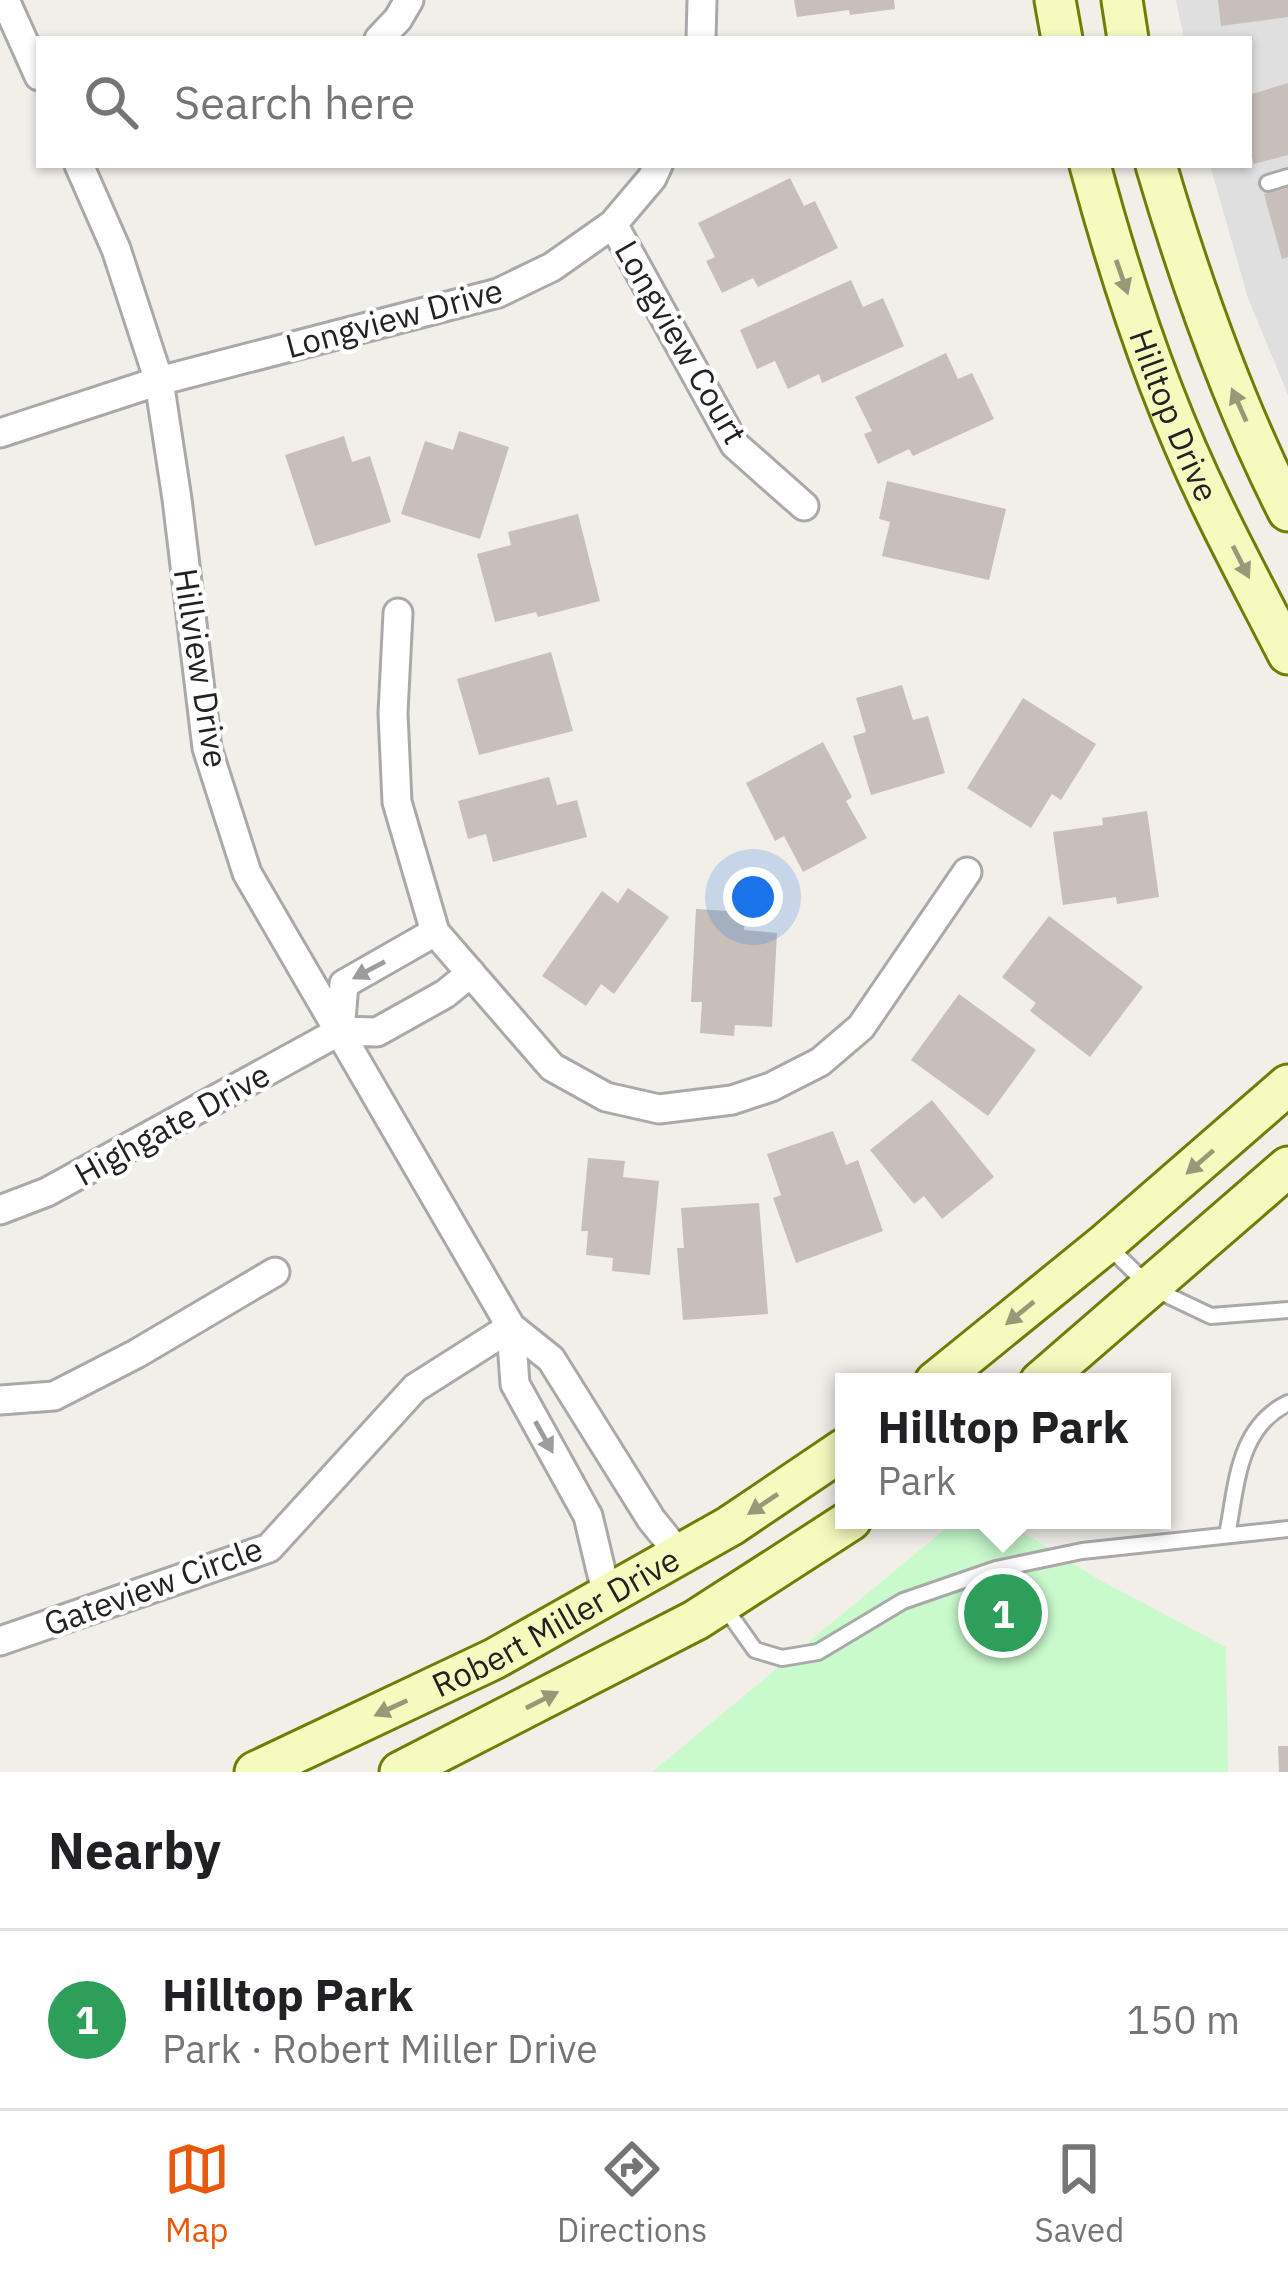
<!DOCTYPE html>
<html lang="en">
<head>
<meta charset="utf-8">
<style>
  :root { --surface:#fff; --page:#f6f6f6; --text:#202124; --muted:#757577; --line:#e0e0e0; --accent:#ea580c }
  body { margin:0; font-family:"IBM Plex Sans",sans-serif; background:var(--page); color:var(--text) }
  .you { position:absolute; left:753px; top:897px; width:42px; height:42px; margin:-30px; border:9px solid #fff; border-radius:50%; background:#1a73e8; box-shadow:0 0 0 18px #1a73e833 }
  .badge { display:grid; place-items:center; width:78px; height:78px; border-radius:50%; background:var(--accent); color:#fff; font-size:39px; font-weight:700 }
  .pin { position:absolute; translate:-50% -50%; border:6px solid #fff; box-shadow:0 3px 12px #0006 }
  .popup { position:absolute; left:835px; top:1373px; width:336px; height:156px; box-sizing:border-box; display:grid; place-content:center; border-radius:0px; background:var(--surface); filter:drop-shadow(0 3px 9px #0005); font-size:39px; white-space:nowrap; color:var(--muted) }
  .popup b { font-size:45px; color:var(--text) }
  .popup::after { content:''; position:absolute; left:50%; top:100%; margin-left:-24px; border:24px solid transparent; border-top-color:var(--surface) }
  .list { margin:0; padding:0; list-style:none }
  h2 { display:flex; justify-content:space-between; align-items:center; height:156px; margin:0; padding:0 48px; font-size:51px }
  h2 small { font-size:39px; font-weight:400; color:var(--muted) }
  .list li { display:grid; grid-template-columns:78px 1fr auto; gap:36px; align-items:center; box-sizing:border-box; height:180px; padding:0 48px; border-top:3px solid var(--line) }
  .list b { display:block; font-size:45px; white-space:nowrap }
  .list p { margin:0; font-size:39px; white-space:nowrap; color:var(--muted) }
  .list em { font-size:39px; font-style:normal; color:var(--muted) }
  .icon { flex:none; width:66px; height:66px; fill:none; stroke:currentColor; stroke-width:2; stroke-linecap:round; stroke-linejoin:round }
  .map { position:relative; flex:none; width:1288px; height:1772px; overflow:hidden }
  .search { position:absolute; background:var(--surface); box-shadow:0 3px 9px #0004; left:36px; right:36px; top:36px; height:132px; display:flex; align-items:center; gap:30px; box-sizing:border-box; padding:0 42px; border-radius:0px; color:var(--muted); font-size:45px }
  .sheet { height:336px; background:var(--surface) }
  nav { display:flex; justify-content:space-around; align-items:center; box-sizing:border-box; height:168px; border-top:3px solid var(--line); background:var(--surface); font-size:33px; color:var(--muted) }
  nav a { display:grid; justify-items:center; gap:6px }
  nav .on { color:var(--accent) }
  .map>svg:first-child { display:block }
</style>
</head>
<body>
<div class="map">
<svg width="1288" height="1772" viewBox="0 0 1288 1772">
  <rect width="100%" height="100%" fill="#f2efe9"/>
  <!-- residential -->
  <path fill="#e0dfdf" d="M1176 0H1288V395L1248 298 1210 165H1249V39H1184Z"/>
  <!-- park -->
  <path fill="#c8facc" d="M956 1520H1003L1098 1579 1226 1647 1228 1772H652Z"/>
  <!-- building -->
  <path fill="#c7bfb8" d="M794 0H894L895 9 850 15 849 10 797 17Z
    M1218 0H1288V17L1221 26Z
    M1288 83V155L1254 164 1249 146V95Z
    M790 178 804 206 815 201 838 248 758 287 753 278 722 293 706 261 715 257 698 223Z
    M1288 188V257L1282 259 1264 194Z
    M851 280 863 307 883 298 904 346 822 383 819 374 788 389 775 361 757 369 740 330Z
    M946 353 958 379 972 373 994 419 913 456 909 449 878 464 864 434 872 431 855 397Z
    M459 431 509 447 480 539 401 514 425 441 453 450Z
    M344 436 352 462 370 456 391 522 315 546 285 455Z
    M887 481 1006 509 989 580 882 556 890 522 879 519Z
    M578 514 600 601 538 617 536 612 495 622 477 554 511 545 508 532Z
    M551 652 573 731 479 755 457 679Z
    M902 685 913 720 928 716 945 773 871 795 853 736 866 732 856 698Z
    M1023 698 1096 744 1061 800 1052 794 1031 828 967 788Z
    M823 742 852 797 846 801 867 838 803 872 784 836 775 841 746 783Z
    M549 777 557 805 577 800 587 837 493 862 486 834 468 839 458 801Z
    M1147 811 1159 897 1117 904 1116 897 1063 905 1053 832 1103 825 1102 818Z
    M628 888 669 917 614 994 601 984 586 1006 542 976 602 891 618 903Z
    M696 909 745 912 744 930 777 933 772 1027 735 1025 734 1036 700 1033 702 1002H691Z
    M1049 916 1143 987 1090 1057 1030 1011 1036 1003 1002 977Z
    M959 994 1036 1050 988 1116 911 1060Z
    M932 1100 994 1177 942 1219 924 1196 914 1204 870 1150Z
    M833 1131 846 1165 858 1160 883 1231 796 1263 773 1198 781 1195 767 1154Z
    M588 1158 625 1161 623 1177 659 1181 650 1275 612 1271 613 1258 586 1255 588 1231H581Z
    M759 1203 768 1314 683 1320 677 1248H684L681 1208Z
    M1278 1746H1288V1772H1279Z"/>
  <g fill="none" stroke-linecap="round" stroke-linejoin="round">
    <!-- service casing -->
    <g stroke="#a9a9a9" stroke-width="20">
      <path id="service" d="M1268 183 1288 177
        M1107 1245 1150 1287 1211 1316 1288 1310
        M1227 1535C1237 1485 1237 1428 1288 1403
        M723 1605 755 1650 782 1658 818 1652 903 1601 996 1569 1082 1551 1288 1529"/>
    </g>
    <!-- minor casing -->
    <g stroke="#a9a9a9" stroke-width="33">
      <path id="minor" d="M5 0 39 76
        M379 39 398 19 409 0
        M701 39 702 0
        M79 165 116 249 159 381 177 499 207 748 247 873 511 1327 551 1359 651 1519 680 1555
        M613 224 735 445 804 506
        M0 433 159 381 498 293 552 267 613 224 652 178 658 165
        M398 613 393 713 397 802 435 932 552 1067 606 1097 659 1109 732 1100 771 1087 820 1062 861 1027 967 872
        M340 1031 344 984 435 932
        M340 1031 377 1032 445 994 471 973
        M0 1210 47 1192 340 1031
        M511 1327 515 1384 588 1516 607 1596
        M0 1400 54 1396 136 1354 275 1272
        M0 1641 269 1548 415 1388 511 1327"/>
    </g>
    <!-- secondary casing -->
    <g stroke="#707d05" stroke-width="45">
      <g id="secondary">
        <path d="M1055 0 1062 39"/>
        <path d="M1122 0 1128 39"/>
        <path id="s1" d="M1090 165C1121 281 1159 397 1212 505 1236 555 1263 605 1288 654"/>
        <path d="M1156 165C1191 284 1232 401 1288 511"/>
        <path d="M935 1382 1105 1244 1288 1085"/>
        <path d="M1040 1382 1288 1167"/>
        <path id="s2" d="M255 1772 494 1659 730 1526 844 1449"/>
        <path d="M400 1772 696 1620 851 1520"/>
      </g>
    </g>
    <!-- service -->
    <use href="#service" stroke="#fff" stroke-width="14"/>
    <!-- minor -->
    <use href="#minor" stroke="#fff" stroke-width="27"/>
    <!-- secondary -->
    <use href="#secondary" stroke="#f7fabf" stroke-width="39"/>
  </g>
  <!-- one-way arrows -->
  <defs><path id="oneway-solid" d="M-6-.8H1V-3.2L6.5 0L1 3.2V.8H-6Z" transform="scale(3)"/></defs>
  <g fill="#979978">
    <use href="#oneway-solid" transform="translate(1122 277) rotate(71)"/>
    <use href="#oneway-solid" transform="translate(1239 405) rotate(-114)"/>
    <use href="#oneway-solid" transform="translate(1241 562) rotate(63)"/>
    <use href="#oneway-solid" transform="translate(1200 1162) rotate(139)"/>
    <use href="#oneway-solid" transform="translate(1020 1313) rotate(141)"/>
    <use href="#oneway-solid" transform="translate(763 1504) rotate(146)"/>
    <use href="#oneway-solid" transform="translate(542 1700) rotate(-27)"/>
    <use href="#oneway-solid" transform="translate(391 1708) rotate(155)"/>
  </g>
  <g fill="#9c9c9c">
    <use href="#oneway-solid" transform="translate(369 970) rotate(152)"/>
    <use href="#oneway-solid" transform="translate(544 1437) rotate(61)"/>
  </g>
  <g text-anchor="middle" stroke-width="9" stroke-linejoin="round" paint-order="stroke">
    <!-- street labels -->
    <g font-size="33" fill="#222" stroke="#fff">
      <text transform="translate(394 318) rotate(-15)" y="12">Longview Drive</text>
      <text transform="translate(681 342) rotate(60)" y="12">Longview Court</text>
      <text dy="12" stroke="none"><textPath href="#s1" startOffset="264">Hilltop Drive</textPath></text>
      <text transform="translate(201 668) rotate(81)" y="12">Hillview Drive</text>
      <text transform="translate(172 1124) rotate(-29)" y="12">Highgate Drive</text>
      <text transform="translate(153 1586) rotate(-20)" y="12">Gateview Circle</text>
      <text dy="12" stroke="none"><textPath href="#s2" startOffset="336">Robert Miller Drive</textPath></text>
    </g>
  </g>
</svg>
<div class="you"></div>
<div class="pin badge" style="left:1003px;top:1613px;background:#2e9e5b">1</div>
<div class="popup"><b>Hilltop Park</b>Park</div>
<div class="search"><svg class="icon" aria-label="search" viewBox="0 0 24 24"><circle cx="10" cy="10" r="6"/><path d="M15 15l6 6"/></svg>Search here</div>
</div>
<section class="sheet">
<h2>Nearby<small></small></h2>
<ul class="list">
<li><span class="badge" style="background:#2e9e5b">1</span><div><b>Hilltop Park</b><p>Park · Robert Miller Drive</p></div><em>150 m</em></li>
</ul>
</section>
<nav>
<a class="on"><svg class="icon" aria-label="map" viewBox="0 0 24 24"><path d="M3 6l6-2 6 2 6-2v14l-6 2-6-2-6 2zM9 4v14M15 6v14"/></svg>Map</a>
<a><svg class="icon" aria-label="directions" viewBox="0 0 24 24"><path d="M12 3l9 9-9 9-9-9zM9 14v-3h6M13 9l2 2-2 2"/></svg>Directions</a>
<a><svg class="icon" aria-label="saved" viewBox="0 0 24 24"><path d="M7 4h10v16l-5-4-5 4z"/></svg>Saved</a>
</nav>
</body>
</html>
